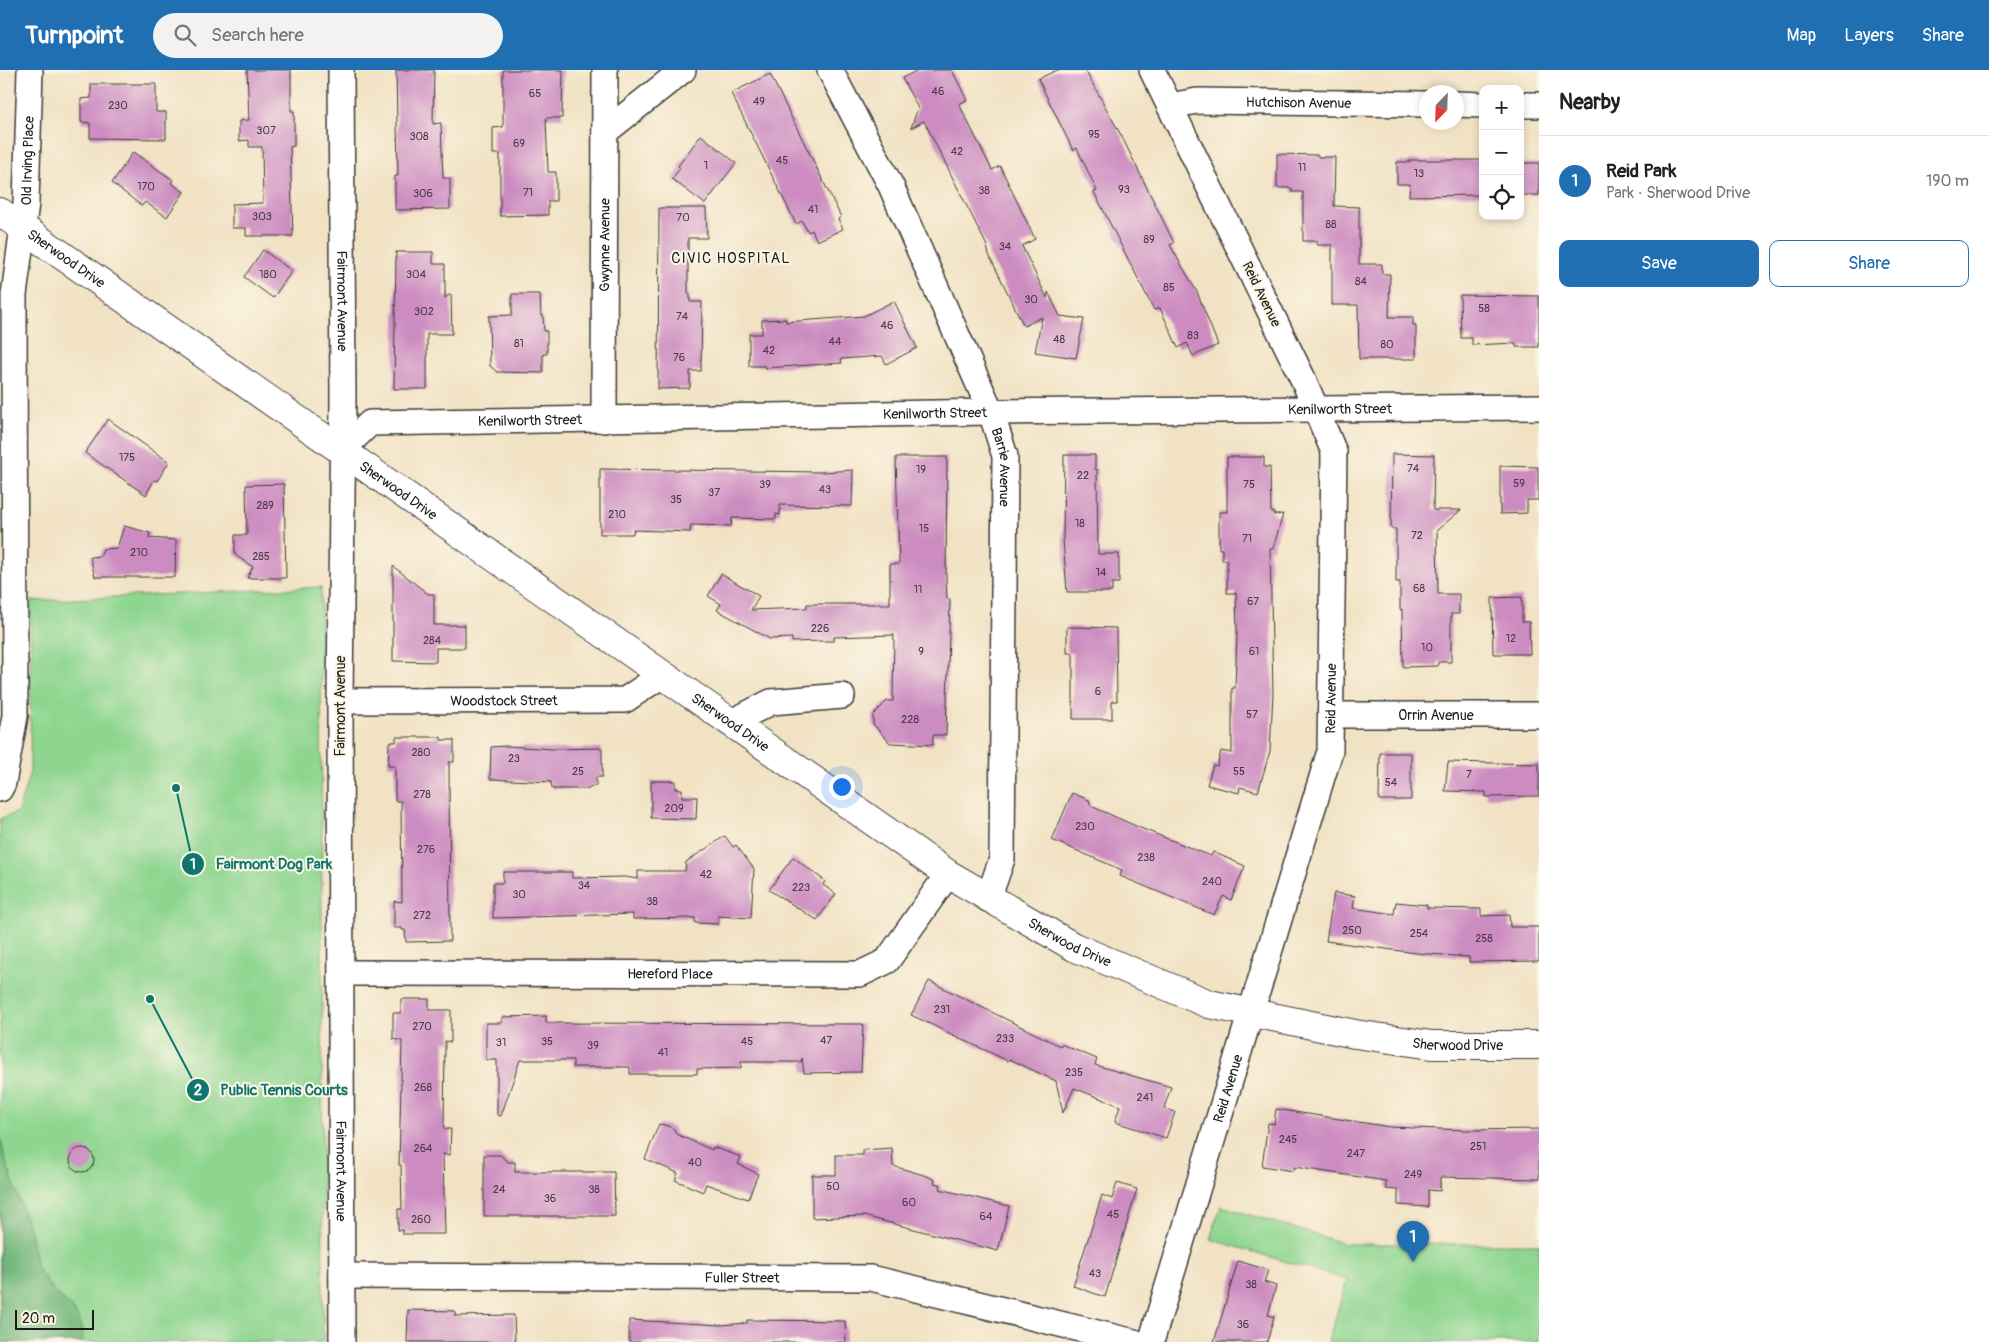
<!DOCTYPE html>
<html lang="en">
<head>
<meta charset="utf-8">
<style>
  :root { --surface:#fff; --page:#f2f2f2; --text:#222; --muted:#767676; --line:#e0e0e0; --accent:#1f6fb2 }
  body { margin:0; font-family:Pangolin,sans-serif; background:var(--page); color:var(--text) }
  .controls { position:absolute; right:15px; top:15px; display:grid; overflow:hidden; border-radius:10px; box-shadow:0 2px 8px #0003 }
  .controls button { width:45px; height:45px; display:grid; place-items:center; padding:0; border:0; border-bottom:1px solid var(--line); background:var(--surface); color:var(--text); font:25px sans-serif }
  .compass { position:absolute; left:1419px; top:15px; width:45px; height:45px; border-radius:50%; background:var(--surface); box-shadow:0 2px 8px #0003; rotate:203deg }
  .scale { position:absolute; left:15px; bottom:12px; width:79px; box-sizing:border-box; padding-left:5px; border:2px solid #1c1c1c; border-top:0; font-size:14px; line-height:18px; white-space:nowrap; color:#1c1c1c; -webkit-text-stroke:4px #fcf5e5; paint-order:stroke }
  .you { position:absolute; left:841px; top:716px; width:18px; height:18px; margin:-12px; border:4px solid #fff; border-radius:50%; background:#1a73e8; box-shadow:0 0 0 8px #1a73e833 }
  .badge { display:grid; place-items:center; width:32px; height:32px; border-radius:50%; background:var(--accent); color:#fff; font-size:16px; font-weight:700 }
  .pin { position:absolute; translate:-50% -41px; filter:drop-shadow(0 1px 2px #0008) }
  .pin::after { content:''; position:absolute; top:26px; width:18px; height:15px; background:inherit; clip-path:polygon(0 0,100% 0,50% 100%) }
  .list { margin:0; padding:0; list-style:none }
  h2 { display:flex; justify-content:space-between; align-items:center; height:65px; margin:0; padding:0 20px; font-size:21px }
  h2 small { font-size:16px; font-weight:400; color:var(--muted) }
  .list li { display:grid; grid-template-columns:32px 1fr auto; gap:15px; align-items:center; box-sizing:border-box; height:90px; padding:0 20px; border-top:1px solid var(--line) }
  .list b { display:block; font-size:19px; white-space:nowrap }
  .list p { margin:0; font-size:16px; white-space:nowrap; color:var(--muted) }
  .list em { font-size:16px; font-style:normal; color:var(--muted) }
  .actions { display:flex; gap:10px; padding:15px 20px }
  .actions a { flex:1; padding:11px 0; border:1px solid var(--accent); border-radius:10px; text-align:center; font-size:18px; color:var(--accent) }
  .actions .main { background:var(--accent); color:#fff }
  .icon { flex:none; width:28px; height:28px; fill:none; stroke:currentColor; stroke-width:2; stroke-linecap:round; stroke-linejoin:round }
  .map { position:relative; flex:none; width:1539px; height:1272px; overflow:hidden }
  header { display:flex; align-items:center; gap:30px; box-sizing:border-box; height:70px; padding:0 25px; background:var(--accent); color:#fff }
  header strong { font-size:24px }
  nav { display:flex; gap:28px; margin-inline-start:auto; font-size:18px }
  .search { width:350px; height:45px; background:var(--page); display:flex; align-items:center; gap:12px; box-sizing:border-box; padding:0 18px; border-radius:28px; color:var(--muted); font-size:19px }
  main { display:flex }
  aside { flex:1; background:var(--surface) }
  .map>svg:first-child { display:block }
</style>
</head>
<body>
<header>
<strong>Turnpoint</strong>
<div class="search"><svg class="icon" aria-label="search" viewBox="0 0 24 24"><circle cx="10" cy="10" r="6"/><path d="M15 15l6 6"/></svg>Search here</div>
<nav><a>Map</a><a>Layers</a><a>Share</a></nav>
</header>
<main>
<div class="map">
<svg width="1539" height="1272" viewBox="0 0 1539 1272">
  <rect width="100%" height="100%" fill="#fcf5e5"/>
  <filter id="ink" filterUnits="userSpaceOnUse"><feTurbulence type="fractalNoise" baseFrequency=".02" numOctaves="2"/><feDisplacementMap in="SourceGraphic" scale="10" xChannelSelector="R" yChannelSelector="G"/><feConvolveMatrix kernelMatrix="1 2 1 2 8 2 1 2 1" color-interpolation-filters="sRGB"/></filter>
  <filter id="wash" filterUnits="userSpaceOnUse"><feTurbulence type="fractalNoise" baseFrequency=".0096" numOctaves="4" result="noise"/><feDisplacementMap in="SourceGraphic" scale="20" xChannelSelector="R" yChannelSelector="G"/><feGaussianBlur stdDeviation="1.12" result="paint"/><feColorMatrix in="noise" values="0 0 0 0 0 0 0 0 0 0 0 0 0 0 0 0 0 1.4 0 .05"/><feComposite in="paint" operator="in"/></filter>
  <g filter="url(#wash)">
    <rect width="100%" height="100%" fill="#f1e2c4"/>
    <!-- green -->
    <path fill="#8ed690" stroke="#557956" d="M321 517 323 1272H0V749L18 742 30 702 31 531Z
      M1221 1136 1346 1174H1539V1272H1328L1347 1210 1210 1169Z"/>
    <!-- forest -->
    <path fill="#72b77a" stroke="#476a4b" d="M0 1065 6 1092 30 1161 37 1198 53 1220 73 1239 81 1254 83 1272H0Z"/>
    <g id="blocks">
      <!-- building -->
      <path fill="#cc8cc1" d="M247 0H291V41H294V76L290 77 293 166H246V158H232V134L263 133 262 77H249V70L239 71V51L249 50Z
        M396 0H434L433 54 441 53 443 108H450V139L395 140V106H398Z
        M503 0H563L562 48H546L548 102H556V131H548V145L500 146V84H493V58L503 57Z
        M918 0H952L967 30 959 34 992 100 1000 96 1035 169 1022 176 1047 228 1048 222 1060 246 1084 249 1076 288 1035 282 1042 247 1024 256 989 185 987 176 924 51 911 58 918 38 902 8Z
        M1057 0H1085L1122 67 1174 173 1170 175 1197 222 1218 275 1193 286 1187 273 1178 278 1160 238 1154 240 1094 122 1097 121 1077 78 1073 80 1038 9Z
        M770 4 841 147 838 149 843 159 817 171 812 160 808 162 802 151 796 154 731 23Z
        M91 14H156V42H166V69L90 68V53L81 52V29L91 28Z
        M701 65 736 93 705 134 672 109 680 98 678 96Z
        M133 82 173 110 171 113 184 122 167 147 145 132 142 136 112 113Z
        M1277 84 1318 85V87H1335L1334 136 1359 137V194H1382V204H1390L1389 247H1413V255H1416V289H1359L1358 235H1332V175H1317V171H1303V122H1292V118H1277Z
        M1409 90H1483V125L1409 126 1410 114H1397V92H1410Z
        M1520 93H1539V125H1520Z
        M659 138H706L707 168H688V224H690V232H702L701 301H690V318L658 319Z
        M263 180 292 201 273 228 244 207Z
        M396 182H433V194H445V228L451 224 452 264H427V319H394Z
        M512 224H540L541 246 543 245 544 261H547V284H543V303L497 302 490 296 489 246 512 245Z
        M1460 225 1539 226V277H1516V273L1472 275V268H1461Z
        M894 231 917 278 886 294 882 286 841 289 842 293 765 298V296H749V264H762V250L786 249V252L864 246Z
        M108 349 169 392 157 411 154 410 146 425 85 383Z
        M1392 384 1434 385 1433 440H1461L1437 460 1438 524H1459V544H1451V592H1438V596L1403 597 1402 539 1400 540V512H1396V459H1391Z
        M1064 385H1095V399H1097L1098 484H1119V513H1112V522H1067L1063 469Z
        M896 387H947L946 508 947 529H950L946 665H933V675L890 673 873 654V645L887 631H893L894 565 834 567V571H822L792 572V568L770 569 717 540 721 534 708 526 721 504 759 526 751 540 807 538V534H890V494H899Z
        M1227 387H1264V397H1270L1271 442H1274V445L1283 444 1273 479H1270L1273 624 1270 681 1258 722 1240 717 1239 723 1207 715 1213 695 1217 696 1221 681 1232 683V618H1235L1237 563 1236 523H1227V490H1222V479H1219V442H1227Z
        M1500 396 1538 397V430H1527V443L1500 444Z
        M600 399 823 402 853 400 852 436 780 435V445L776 444V449L732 448 731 456 691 455 690 462 633 460V464H600Z
        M284 414 286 508H247L253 497 235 485V465H247L246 415Z
        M124 456 150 463 149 468 176 470 175 507H95L90 487 100 486 103 479 117 478Z
        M393 496 428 524H434V555H465V578H436V592L393 591Z
        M1522 527V552H1529L1530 584H1493L1492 528Z
        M1067 557 1116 558 1117 631H1112V649H1073V583H1067Z
        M396 667H441V670H454V692H449L450 871 406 872 405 860H402V858H394V831L402 832 401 731H395V696H388L389 672H396Z
        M506 676 553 679 602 678V707H596V716L589 717V719H552L551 712 490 709 491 677Z
        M1380 683H1411V730H1379Z
        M1448 692 1539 694V726L1486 727V722L1445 721Z
        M651 711H675V719H682V727H697L696 749 651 748Z
        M1072 723 1089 730 1091 736 1138 757 1211 786 1213 782 1245 796 1231 830 1223 826 1214 845 1120 806 1122 800 1052 770Z
        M725 766 733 777 736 775 754 799 751 848 718 846V854L695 853V848L633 849V844L493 848V813H503V802H572V808L625 807 638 809V801H685L686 792Z
        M793 787 825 811 823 815 836 824 817 850 769 820Z
        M1334 823 1355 826 1353 838 1394 844 1396 832 1427 835V838L1481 839V846L1509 845 1510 857H1539V891L1469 892V887L1416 883 1326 871Z
        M929 911 1060 976 1061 974 1097 989 1095 995 1171 1017 1164 1038 1175 1042 1166 1068 1115 1052 1120 1036 1074 1018 1063 1043 1056 1011 1009 989 1008 991 911 945Z
        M401 929H429V940H451V972L445 971 444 1059H451L450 1085 443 1084 445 1164H402V1160H398V1139H402L401 1095H399L402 971 393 969V943H401Z
        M546 946V953L863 954 861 1002 804 1003 802 988 801 992H741V998L697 999V1004H630V997H573V990H520L501 1046 497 1045V990H486V953H502V947Z
        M1276 1039 1390 1057 1465 1060 1539 1059V1109L1440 1107V1121L1428 1120V1137L1398 1135V1120L1386 1119V1111L1294 1097 1293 1101 1262 1096 1268 1053 1274 1054Z
        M659 1054 669 1056 674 1059 676 1064 712 1080 713 1077 741 1087 738 1094 758 1104 748 1129 706 1114 703 1122 675 1110 678 1103 645 1089Z
        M892 1078 893 1096 927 1106 935 1110 934 1113 941 1115 940 1119 1009 1136 998 1181 864 1146 812 1148V1105H836V1085H863V1080Z
        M70 1090a12 12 0 1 1 24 0a12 12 0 1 1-24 0Z
        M484 1085H500L508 1092H515V1102H614L615 1146H484Z
        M1117 1113 1137 1119 1105 1227 1073 1216 1102 1125 1112 1129Z
        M1238 1191 1268 1200 1264 1212 1276 1216 1268 1245 1274 1247 1267 1272H1214Z
        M408 1240 455 1241V1246L514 1245 515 1272H407Z
        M629 1250 721 1255 747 1253V1250L845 1251 846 1272H629Z"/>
    </g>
  </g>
  <g filter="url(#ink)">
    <use href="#blocks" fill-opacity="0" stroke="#3c3a35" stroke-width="1"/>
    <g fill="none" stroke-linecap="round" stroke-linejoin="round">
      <!-- minor casing -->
      <g stroke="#3c3a35" stroke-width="28">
        <g id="minor">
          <path id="s1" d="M341 0 343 327 340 631 342 1272"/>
          <path id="s2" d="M830 0 891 116 991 342 1005 386 1002 789 988 829"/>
          <path d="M1456 34 1483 35"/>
          <path d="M1520 35H1539"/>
          <path id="s3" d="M1170 36 1197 31 1426 34"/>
          <path d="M605 62 683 0"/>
          <path id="s4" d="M604 350 605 0"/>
          <path id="s5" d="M342 380 370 353 991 342 1539 337"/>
          <path id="s6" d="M340 631 625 630 662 605"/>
          <path id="s7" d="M1332 645H1539"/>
          <path d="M730 653 771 632 842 626"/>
          <path id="s8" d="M0 719 3 713 15 646 14 225 26 133 30 0"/>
          <path id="s9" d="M342 903 860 904 887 891 948 804"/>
          <path id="s10" d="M342 1206 871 1208 1134 1272"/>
          <path id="s11" d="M1151 1272 1330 681 1334 382 1304 311 1152 0"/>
        </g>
      </g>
      <!-- tertiary casing -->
      <g stroke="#3c3a35" stroke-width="30">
        <g id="tertiary">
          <path id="s12" d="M0 142 948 804 1074 877 1209 934 1355 964 1432 975H1539"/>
        </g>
      </g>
      <!-- minor -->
      <use href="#minor" stroke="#fff" stroke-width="25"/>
      <!-- tertiary -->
      <use href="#tertiary" stroke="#fff" stroke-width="28"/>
    </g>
  </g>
  <g text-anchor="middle" stroke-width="4" stroke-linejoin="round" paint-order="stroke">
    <!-- number labels -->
    <g font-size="11" fill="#483845">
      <text x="938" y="25">46</text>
      <text x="535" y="27">65</text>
      <text x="759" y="35">49</text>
      <text x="118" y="39">230</text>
      <text x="266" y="64">307</text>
      <text x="1094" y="68">95</text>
      <text x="419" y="70">308</text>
      <text x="519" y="77">69</text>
      <text x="957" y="85">42</text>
      <text x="782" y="94">45</text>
      <text x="706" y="99">1</text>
      <text x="1302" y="101">11</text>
      <text x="1419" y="107">13</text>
      <text x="146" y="120">170</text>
      <text x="1124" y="123">93</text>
      <text x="984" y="124">38</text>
      <text x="528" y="126">71</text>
      <text x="423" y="127">306</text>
      <text x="813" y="143">41</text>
      <text x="262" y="150">303</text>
      <text x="683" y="151">70</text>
      <text x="1331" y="158">88</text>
      <text x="1149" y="173">89</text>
      <text x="1005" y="180">34</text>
      <text x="268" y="208">180</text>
      <text x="416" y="208">304</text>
      <text x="1361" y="215">84</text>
      <text x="1169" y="221">85</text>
      <text x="1031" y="233">30</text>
      <text x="1484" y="242">58</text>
      <text x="424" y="245">302</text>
      <text x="682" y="250">74</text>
      <text x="887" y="259">46</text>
      <text x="1193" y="269">83</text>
      <text x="1059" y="273">48</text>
      <text x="835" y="275">44</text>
      <text x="519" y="277">81</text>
      <text x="1387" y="278">80</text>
      <text x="769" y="284">42</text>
      <text x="679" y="291">76</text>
      <text x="127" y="391">175</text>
      <text x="1413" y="402">74</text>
      <text x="921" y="403">19</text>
      <text x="1083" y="409">22</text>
      <text x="1519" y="417">59</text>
      <text x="765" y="418">39</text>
      <text x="1249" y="418">75</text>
      <text x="825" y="423">43</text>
      <text x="714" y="426">37</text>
      <text x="676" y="433">35</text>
      <text x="265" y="439">289</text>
      <text x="617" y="448">210</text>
      <text x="1080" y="457">18</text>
      <text x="924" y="462">15</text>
      <text x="1417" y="469">72</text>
      <text x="1247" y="472">71</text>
      <text x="139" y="486">210</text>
      <text x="261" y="490">285</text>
      <text x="1101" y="506">14</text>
      <text x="1419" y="522">68</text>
      <text x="918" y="523">11</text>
      <text x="1253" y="535">67</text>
      <text x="820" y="562">226</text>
      <text x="1511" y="572">12</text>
      <text x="432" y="574">284</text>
      <text x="1427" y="581">10</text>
      <text x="921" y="585">9</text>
      <text x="1254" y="585">61</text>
      <text x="1098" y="625">6</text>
      <text x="1252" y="648">57</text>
      <text x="910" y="653">228</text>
      <text x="421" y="686">280</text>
      <text x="514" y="692">23</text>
      <text x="578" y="705">25</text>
      <text x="1239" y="705">55</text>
      <text x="1469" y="708">7</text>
      <text x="1391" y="716">54</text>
      <text x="422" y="728">278</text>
      <text x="674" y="742">209</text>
      <text x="1085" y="760">230</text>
      <text x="426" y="783">276</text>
      <text x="1146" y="791">238</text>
      <text x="706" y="808">42</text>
      <text x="1212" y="815">240</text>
      <text x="584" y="819">34</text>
      <text x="801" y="821">223</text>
      <text x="519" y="828">30</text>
      <text x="652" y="835">38</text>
      <text x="422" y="849">272</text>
      <text x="1352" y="864">250</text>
      <text x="1419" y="867">254</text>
      <text x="1484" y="872">258</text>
      <text x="942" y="943">231</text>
      <text x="422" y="960">270</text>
      <text x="1005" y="972">233</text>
      <text x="826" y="974">47</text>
      <text x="547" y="975">35</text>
      <text x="747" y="975">45</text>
      <text x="501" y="976">31</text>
      <text x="593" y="979">39</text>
      <text x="663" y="986">41</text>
      <text x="1074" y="1006">235</text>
      <text x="423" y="1021">268</text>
      <text x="1145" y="1031">241</text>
      <text x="1288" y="1073">245</text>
      <text x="1478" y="1080">251</text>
      <text x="423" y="1082">264</text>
      <text x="1356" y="1087">247</text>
      <text x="695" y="1096">40</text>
      <text x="1413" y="1108">249</text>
      <text x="833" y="1120">50</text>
      <text x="499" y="1123">24</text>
      <text x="594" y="1123">38</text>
      <text x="550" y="1132">36</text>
      <text x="909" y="1136">60</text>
      <text x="1113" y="1148">45</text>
      <text x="986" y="1150">64</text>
      <text x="421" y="1153">260</text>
      <text x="1095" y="1207">43</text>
      <text x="1251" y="1218">38</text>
      <text x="1243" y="1258">36</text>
    </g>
    <!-- street labels -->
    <g font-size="14" fill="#1c1c1c" stroke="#fcf5e5">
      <text dy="5" stroke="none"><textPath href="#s3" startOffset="129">Hutchison Avenue</textPath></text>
      <text dy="5" stroke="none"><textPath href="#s8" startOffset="631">Old Irving Place</textPath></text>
      <text dy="5" stroke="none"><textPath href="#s4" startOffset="175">Gwynne Avenue</textPath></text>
      <text dy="5" stroke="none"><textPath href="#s12" startOffset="81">Sherwood Drive</textPath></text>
      <text transform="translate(1262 224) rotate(64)" y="5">Reid Avenue</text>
      <text dy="5" stroke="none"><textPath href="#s1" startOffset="231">Fairmont Avenue</textPath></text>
      <text dy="5" stroke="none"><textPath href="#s5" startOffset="1009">Kenilworth Street</textPath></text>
      <text dy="5" stroke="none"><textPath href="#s5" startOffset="604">Kenilworth Street</textPath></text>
      <text dy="5" stroke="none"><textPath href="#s5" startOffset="199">Kenilworth Street</textPath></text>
      <text dy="5" stroke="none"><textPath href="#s2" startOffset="435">Barrie Avenue</textPath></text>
      <text dy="5" stroke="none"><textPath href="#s12" startOffset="486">Sherwood Drive</textPath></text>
      <text dy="5" stroke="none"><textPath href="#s11" startOffset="670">Reid Avenue</textPath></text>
      <text dy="5" stroke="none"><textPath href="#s6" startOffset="164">Woodstock Street</textPath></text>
      <text transform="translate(340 636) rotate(-90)" y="5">Fairmont Avenue</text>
      <text dy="5" stroke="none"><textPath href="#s7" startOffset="104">Orrin Avenue</textPath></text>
      <text dy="5" stroke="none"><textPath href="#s12" startOffset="891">Sherwood Drive</textPath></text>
      <text dy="5" stroke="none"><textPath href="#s12" startOffset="1296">Sherwood Drive</textPath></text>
      <text dy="5" stroke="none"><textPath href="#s9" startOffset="328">Hereford Place</textPath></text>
      <text dy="5" stroke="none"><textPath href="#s12" startOffset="1701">Sherwood Drive</textPath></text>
      <text dy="5" stroke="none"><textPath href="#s11" startOffset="265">Reid Avenue</textPath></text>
      <text dy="5" stroke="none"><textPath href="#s1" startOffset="1101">Fairmont Avenue</textPath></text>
      <text dy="5" stroke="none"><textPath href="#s10" startOffset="400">Fuller Street</textPath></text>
    </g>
    <!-- neighbourhood labels -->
    <g font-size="15" letter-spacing="1" fill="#1c1c1c" stroke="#fcf5e5">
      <text x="731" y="193">CIVIC HOSPITAL</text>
    </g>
  </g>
  <!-- callouts -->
  <path fill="none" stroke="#0f766e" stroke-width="2" d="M176 718L193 794M150 929L198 1020"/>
  <g fill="#0f766e" stroke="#fcf5e5" stroke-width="2">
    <circle cx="176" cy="718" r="5"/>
    <circle cx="150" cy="929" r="5"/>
    <circle cx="193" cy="794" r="12"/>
    <circle cx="198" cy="1020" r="12"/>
  </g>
  <g font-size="15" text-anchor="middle" font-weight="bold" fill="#fff">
    <text x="193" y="799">1</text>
    <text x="198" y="1025">2</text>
  </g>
  <g font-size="15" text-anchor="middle" font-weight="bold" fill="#0f766e" stroke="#fcf5e5" stroke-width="4" stroke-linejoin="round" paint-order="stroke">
    <text x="274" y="799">Fairmont Dog Park</text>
    <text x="284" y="1025">Public Tennis Courts</text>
  </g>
</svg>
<div class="controls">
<button>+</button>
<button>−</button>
<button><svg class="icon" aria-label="locate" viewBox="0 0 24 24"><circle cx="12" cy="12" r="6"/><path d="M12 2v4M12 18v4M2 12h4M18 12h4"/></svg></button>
</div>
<svg class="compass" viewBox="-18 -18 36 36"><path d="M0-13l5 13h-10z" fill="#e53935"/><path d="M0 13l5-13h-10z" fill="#767676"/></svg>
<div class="scale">20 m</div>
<div class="you"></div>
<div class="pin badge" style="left:1413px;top:1192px">1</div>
</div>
<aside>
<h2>Nearby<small></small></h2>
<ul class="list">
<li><span class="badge">1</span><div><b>Reid Park</b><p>Park · Sherwood Drive</p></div><em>190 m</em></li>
</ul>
<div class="actions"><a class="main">Save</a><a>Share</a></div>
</aside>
</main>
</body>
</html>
